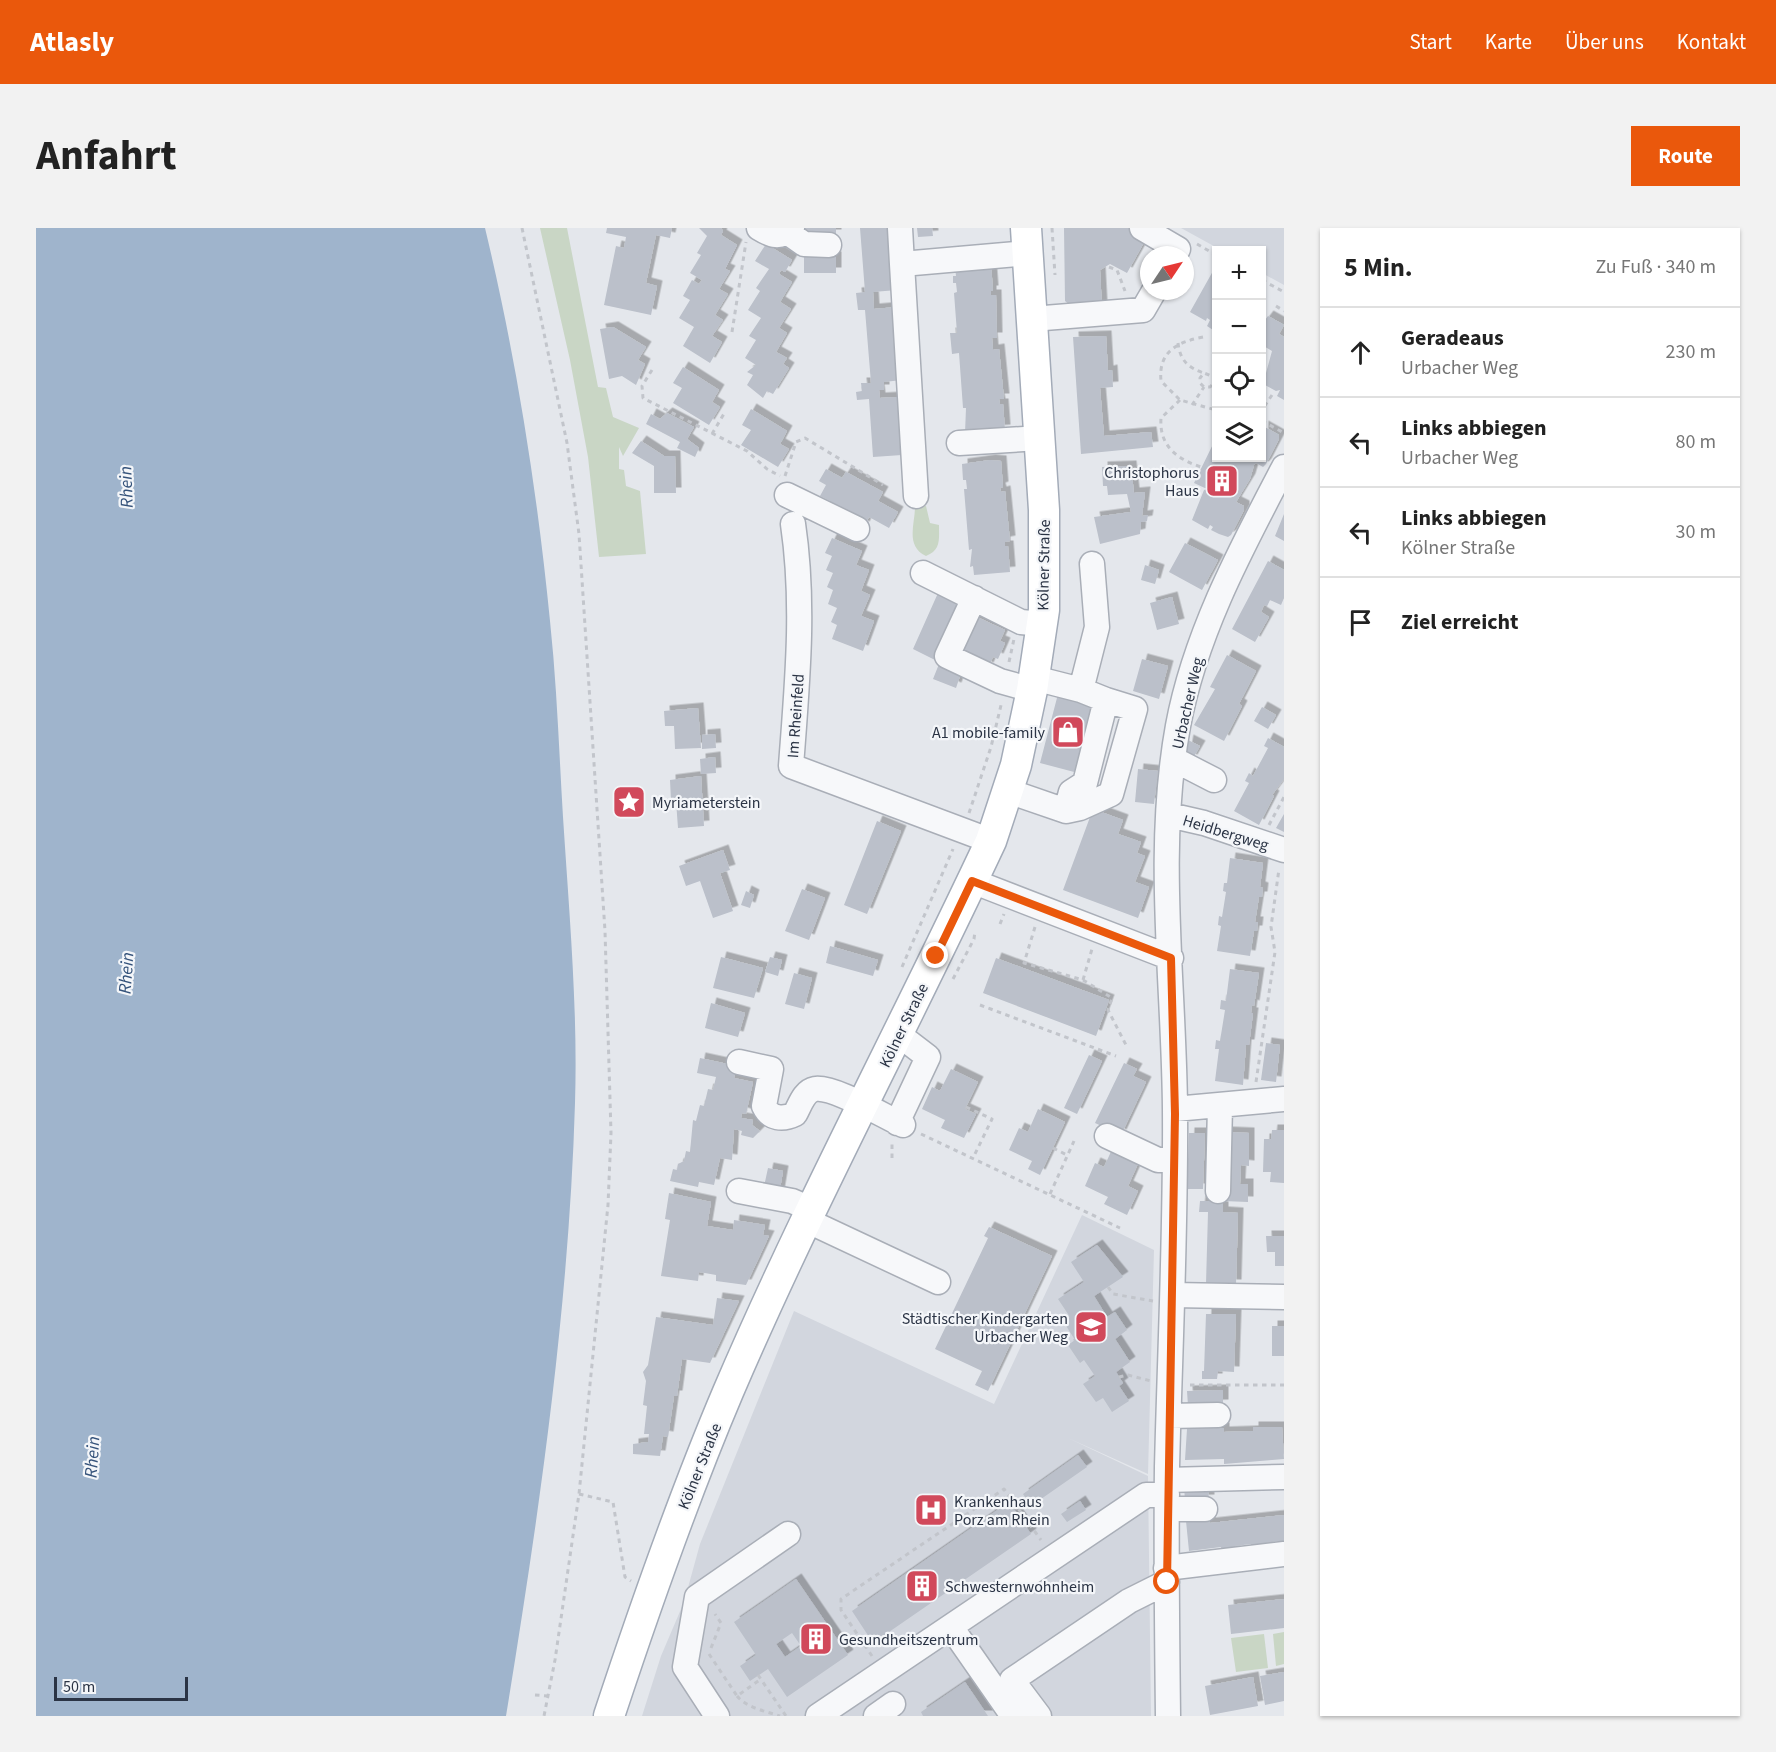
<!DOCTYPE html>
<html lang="de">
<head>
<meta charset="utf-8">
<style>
  :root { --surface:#fff; --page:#f2f2f2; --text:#222; --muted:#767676; --line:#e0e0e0; --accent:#ea580c }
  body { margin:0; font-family:"Source Sans 3",sans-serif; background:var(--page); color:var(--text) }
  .controls { position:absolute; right:18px; top:18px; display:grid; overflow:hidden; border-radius:0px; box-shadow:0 2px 4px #0004 }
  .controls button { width:54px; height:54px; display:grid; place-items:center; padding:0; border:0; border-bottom:2px solid var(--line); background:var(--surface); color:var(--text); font:30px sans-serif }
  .compass { position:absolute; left:1104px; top:18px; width:54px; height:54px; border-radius:50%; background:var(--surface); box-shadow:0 2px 4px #0004; rotate:55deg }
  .scale { position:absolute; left:18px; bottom:15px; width:134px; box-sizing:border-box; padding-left:6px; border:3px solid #2b3445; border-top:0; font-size:16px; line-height:21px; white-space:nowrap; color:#2b3445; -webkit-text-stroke:4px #f4f6f9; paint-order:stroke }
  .stop { position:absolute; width:18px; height:18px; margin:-14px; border:4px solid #ea580c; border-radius:50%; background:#fff }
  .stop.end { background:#ea580c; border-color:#fff; box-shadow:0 2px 6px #0008 }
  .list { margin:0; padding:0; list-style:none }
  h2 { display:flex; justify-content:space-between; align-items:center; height:78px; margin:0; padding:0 24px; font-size:26px }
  h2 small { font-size:20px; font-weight:400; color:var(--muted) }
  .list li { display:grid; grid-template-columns:39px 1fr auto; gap:18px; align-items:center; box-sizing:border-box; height:90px; padding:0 24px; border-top:2px solid var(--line) }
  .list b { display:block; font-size:22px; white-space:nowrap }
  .list p { margin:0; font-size:20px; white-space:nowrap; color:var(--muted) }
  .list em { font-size:20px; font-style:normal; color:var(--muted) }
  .icon { flex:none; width:33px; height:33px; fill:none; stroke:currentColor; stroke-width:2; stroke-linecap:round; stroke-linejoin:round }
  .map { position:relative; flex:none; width:1248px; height:1488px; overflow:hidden; border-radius:0px }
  header { display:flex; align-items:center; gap:36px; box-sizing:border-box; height:84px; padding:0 30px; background:var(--accent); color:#fff }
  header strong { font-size:28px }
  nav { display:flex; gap:33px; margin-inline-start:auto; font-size:21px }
  .intro { display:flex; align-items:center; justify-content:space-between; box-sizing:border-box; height:144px; padding:0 36px }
  h1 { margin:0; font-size:42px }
  .button { padding:15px 27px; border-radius:0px; background:var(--accent); color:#fff; font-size:21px; font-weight:700 }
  main { display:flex; gap:36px; padding:0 36px }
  aside { flex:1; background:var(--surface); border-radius:0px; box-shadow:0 2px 4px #0004 }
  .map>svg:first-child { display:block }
</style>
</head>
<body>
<header>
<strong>Atlasly</strong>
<nav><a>Start</a><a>Karte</a><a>Über uns</a><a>Kontakt</a></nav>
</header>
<div class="intro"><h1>Anfahrt</h1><a class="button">Route</a></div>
<main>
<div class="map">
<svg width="1248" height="1488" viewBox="0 0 1248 1488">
  <defs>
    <filter id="shadow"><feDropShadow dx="5.5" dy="-5.5" stdDeviation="0" flood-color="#0004"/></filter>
  </defs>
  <rect width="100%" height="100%" fill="#e4e7ec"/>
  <!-- built -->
  <path fill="#d2d6de" d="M1145 0H1248V57L1226 45V22H1185Z
    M1046 987 1118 1022 1112 1246 1032 1210 1112 1248 1115 1488H606L625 1428 648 1374 664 1316 758 1083 958 1176Z"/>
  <!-- green -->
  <path fill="#c9d6c5" d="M504 0H531L562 159 570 160 577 189 603 200 587 228 583 219V241L588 242 590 258 604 263 610 326 563 329 552 229 534 132Z
    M890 278 894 295 903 297C903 312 905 322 890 328 869 318 879 296 879 279Z
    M1248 1404V1436L1240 1438 1237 1406Z
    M1228 1406 1232 1440 1200 1444 1195 1410Z"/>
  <!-- water -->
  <path fill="#9fb4cc" d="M0 0H449C480 129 501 261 514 393 521 458 523 524 527 589 533 682 542 781 539 875 533 1080 503 1286 470 1488H0Z"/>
  <!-- building -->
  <path fill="#bbc0ca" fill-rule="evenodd" filter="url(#shadow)" d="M571 0H636L634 10 620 7 610 55 621 58 615 87 568 77 580 18 588 20 590 9 570 5Z
    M663 0H685L687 3 685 7 701 17 689 41 694 43 683 61 692 66 679 87 687 92 676 108 686 114 674 135 647 118 658 99 643 90 654 72 647 68 656 52 663 56 666 52 654 45 665 27 661 25 671 8Z
    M768 0H800V7H768Z
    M824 0H856L861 62 837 64 838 81 861 79 866 152 848 154V162H843L844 170 861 169 866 227 837 229 833 171 821 172 820 164 826 163 825 155H835L829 82H822L820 65 829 64Z
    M881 0H896L897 8 882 9Z
    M1028 0H1094L1111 9 1091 45 1074 36 1064 42 1066 80 1039 81 1029 73Z
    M730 16 756 32 749 44 745 42 743 46 756 54 744 74 755 81 743 100 751 105 740 124 751 130 747 136 753 140 737 166 731 163 727 170 711 157 717 147 711 144 720 137 709 130 720 112 713 108 725 90 712 82 724 63 720 60 733 41 719 33Z
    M768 29H800V45H768Z
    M955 36 957 63H955V67H960L961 110H956L957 122 963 121 968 171H963L964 176H967L969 202 929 205 930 180H927L923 125 916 126 914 105H921L918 65 921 64 920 55H917V48H920L919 39Z
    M1177 43 1180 45V104L1171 98 1174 92 1171 90 1170 93 1154 84Z
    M1232 88 1248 97 1243 106 1248 109V172L1241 168 1244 162 1240 163 1227 156 1236 123 1226 117V96Z
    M577 99 610 119 602 132 609 136 600 157 586 148 573 151 564 101Z
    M1070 108 1072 143 1076 142 1077 159 1064 160 1068 208 1115 204 1117 219 1045 226 1037 109Z
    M647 139 683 162 676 174 684 179 673 197 637 175 646 160 637 155Z
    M715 181 751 203 744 216 753 221 742 239 705 217 715 202 706 197Z
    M631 185 658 199 651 211 663 220 659 229 641 220 644 214 610 196 615 186 624 191Z
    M1227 198 1243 207V211L1230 236 1227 239 1220 235 1218 237 1214 251 1200 274 1208 278V282L1195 307 1192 309 1183 306 1175 302 1177 299 1174 297 1172 301 1156 292 1168 262 1171 261 1158 255 1180 210V230H1226Z
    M605 213 628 228H639L640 265H618V238L596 225Z
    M954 232 965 233 967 259 964 260 965 264 969 263 974 313 969 314V318H972L974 344 938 347 937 338 934 339 936 321 933 322 928 261H931L930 252H927L926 236Z
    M1095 238 1098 265 1109 264 1106 288 1112 287 1111 293 1105 294 1104 306 1064 316 1058 289 1095 284 1091 266 1072 267 1071 258H1067L1066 239Z
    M790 241 806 250 810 244 847 264 842 273 862 284 853 300 833 289 828 299 791 278 794 273 784 268 790 257 783 253Z
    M1248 286V313L1239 308Z
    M796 310 826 323 820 337 833 342 825 363 834 367 825 388 838 393 827 423 796 411 801 397 795 394 801 380 792 376 797 362 791 359 797 345 790 342 796 328 789 325Z
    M1149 315 1182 332 1166 362 1133 344Z
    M1232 333 1248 342V370L1245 377 1234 372 1231 378 1228 377 1225 384 1233 389 1219 414 1196 401Z
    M1109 337 1123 342 1119 356 1105 352Z
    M902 365 925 375 899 432 877 421Z
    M1136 369 1143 396 1121 402 1114 375Z
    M939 388 969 402 964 413 969 415 966 422 962 431 957 429 952 440 922 425Z
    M1191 427 1220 443 1203 476 1206 478 1188 513 1158 497 1179 461 1174 459Z
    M1106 431 1132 438 1123 471 1097 463Z
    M903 436 925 445 920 460 897 451Z
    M1022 466 1059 475 1042 545 1004 535Z
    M1226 479 1240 487 1232 501 1218 493Z
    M662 480 665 520 639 521 638 498H629L628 483Z
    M679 506 680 520 666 521V507Z
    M1232 510 1248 519V551L1236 567 1238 568 1223 597 1198 583 1213 555 1209 553 1213 545 1217 548 1232 520 1228 518Z
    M1152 512 1164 518 1156 532 1149 529Z
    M679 529 680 545 665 546 664 531Z
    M1102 541 1122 543 1118 576 1099 574Z
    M665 548 668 598 642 600 640 573H635L634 552Z
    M1057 581 1087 592 1082 606 1105 614 1101 625 1109 628 1099 654 1113 659 1102 690 1027 662Z
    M1248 586V604L1240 600Z
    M841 593 865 603 831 686 808 677Z
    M687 622 694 642 684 645 697 683 677 690 664 653 650 658 643 638Z
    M1194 630 1227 635 1224 659 1227 660 1226 669H1223L1219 694H1222L1221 703H1218L1214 728 1181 723 1185 698 1182 697 1183 688 1186 689 1190 664 1187 663 1188 655H1191Z
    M766 661 789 670 773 712 749 703Z
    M710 663 718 667 714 680 705 677Z
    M794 718 842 732 837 748 790 735Z
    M685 729 727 740 718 770 677 760Z
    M734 729 746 732 742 748 729 744Z
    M960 730 1073 772 1060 808 947 765Z
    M1194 741 1223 745 1218 778 1216 777 1215 785H1217L1213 817H1210L1207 857 1179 853 1183 821H1179L1180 812 1184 813 1189 782 1184 781 1185 772 1190 773Z
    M758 745 776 750 768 781 749 776Z
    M675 775 709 785 702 809 669 800Z
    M1230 815 1244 817 1240 854 1225 852Z
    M1053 827 1066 833 1041 886 1028 880Z
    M664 830 701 838 698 850 717 854 710 886 706 885 705 890 717 892 716 897 724 903 717 910 705 907 706 903 698 901 696 932 684 930 678 957 663 954 662 959 634 953 637 941 641 942 642 936 648 933 650 923 654 924 657 892 660 893 664 877 668 878 672 861 677 862 680 849 661 845Z
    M1088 835 1101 841 1097 848 1110 854 1085 907 1059 895Z
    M915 841 942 854 929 881 940 886 928 910 905 900 909 892 886 881 896 859 904 863Z
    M1002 881 1029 894 1004 947 992 941 996 933 973 922 983 900 992 904Z
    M1236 902H1248V955L1234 954 1235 944H1227L1228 911H1235Z
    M1189 904 1213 905V938L1205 937 1204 956H1212V974L1187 973Z
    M1153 905H1169L1167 961H1151Z
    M1078 917 1105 929 1092 958 1102 963 1091 987 1068 976 1072 969 1049 958 1059 935 1068 939Z
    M732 940 747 943 743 967 727 963Z
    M633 965 675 974 671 998 697 1002 698 992 729 997 727 1007 733 1008 710 1057 680 1053V1047L663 1044 662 1053 625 1048 634 992 629 991Z
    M1164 973H1187V984L1202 985 1200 1057 1170 1056 1172 984H1163Z
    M953 999 1016 1028 952 1163 939 1157 946 1143 899 1121 952 1010 948 1008Z
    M1230 1008H1248V1038H1239V1024H1231Z
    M1061 1017 1087 1049 1058 1068 1071 1089 1079 1084 1091 1102 1079 1111 1094 1134 1080 1144 1087 1155 1083 1158 1093 1173 1076 1184 1067 1170 1060 1174 1047 1156 1059 1148 1048 1132 1044 1135 1032 1117 1039 1112 1027 1093 1034 1089 1022 1071 1048 1054 1035 1034Z
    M681 1070 703 1073 674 1135 646 1131 641 1168H638L632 1209 627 1208 624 1228 597 1226V1216L612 1214 613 1206H608L611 1178 607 1177 610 1153 607 1144 612 1137 620 1089 677 1097Z
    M1170 1086H1200L1198 1144 1182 1143 1181 1151H1166V1143H1168Z
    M1236 1098H1248V1128H1236Z
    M1187 1162V1177L1152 1178 1151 1163Z
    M1217 1199H1246L1248 1231 1188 1236V1231L1149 1232 1151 1201 1188 1200V1204L1217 1203Z
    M1042 1227 1051 1239 995 1278 987 1266Z
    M1148 1258H1172L1173 1272 1149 1273Z
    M1044 1273 1050 1282 1031 1294 1025 1286Z
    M973 1274 995 1306 837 1415 816 1383Z
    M1248 1287V1318H1244V1313L1228 1315 1229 1320 1215 1322V1316L1199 1318V1323L1186 1324 1185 1319 1153 1323 1150 1293 1174 1291V1295Z
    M760 1351 812 1427 751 1469 732 1441 714 1453 704 1438 720 1427 698 1394ZM756 1405 765 1418 749 1429 740 1416Z
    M1248 1371V1400L1195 1406 1192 1377Z
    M1248 1444V1473L1229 1477 1224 1448Z
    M1217 1449 1222 1478 1174 1487 1169 1458Z
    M929 1454 952 1488H887L885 1484Z"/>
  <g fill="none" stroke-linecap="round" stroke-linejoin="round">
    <!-- minor casing -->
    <g stroke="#a9aeb7" stroke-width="27">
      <path id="minor" d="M723 0C736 8 744 11 756 0
        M864 0 866 36
        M1106 0 1142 21 1139 27
        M751 4 768 16 793 17
        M996 91 1107 82 1118 63
        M923 215 1004 210
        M751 267 821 301
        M880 268 866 36 992 25
        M757 296C769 377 761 457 755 538L955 613
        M887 345 985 394 1006 396
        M938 370 911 428 964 453 996 462
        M998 450 1045 462
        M1138 535H1145L1178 552
        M972 563 1030 583 1035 564 1049 555 1070 472 1045 462 1061 399 1056 336
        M1030 583 1044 580 1075 566 1099 481 1070 472
        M1133 587 1168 595 1248 622
        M936 653 1135 730
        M703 834 735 841 728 878C734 891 747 892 759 886 764 877 768 863 779 861 798 858 849 889 867 897
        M1139 881 1248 871
        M861 895 892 829 862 806
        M1071 908 1122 932H1138
        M703 963 756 973 777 982
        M1182 963 1184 878
        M772 993 902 1054
        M1137 1067 1248 1069
        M1133 1188 1182 1187
        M1131 1252 1248 1249
        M1131 1281H1169
        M1130 1340 1248 1326
        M915 1399 977 1488
        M681 1488 649 1439 661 1369 752 1306
        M782 1488 1110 1267H1131
        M840 1488 857 1476
        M1003 1488 976 1452 1093 1373 1131 1354
        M1132 1488C1131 1405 1130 1322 1131 1239 1134 1120 1140 1000 1139 881 1138 754 1119 624 1142 498 1159 406 1205 321 1248 239"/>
    </g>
    <!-- major casing -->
    <g stroke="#a3abb8" stroke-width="33">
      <path id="major" d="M573 1488C609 1379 647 1270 692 1164 772 977 869 797 955 613L980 537 996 462 1008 382V282L990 0"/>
    </g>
    <!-- path -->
    <path stroke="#c2c5cb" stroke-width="3" stroke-dasharray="4.5 4.5" stroke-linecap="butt" d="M486 0 531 215 543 306 569 703 575 905 572 977 543 1266 519 1432 508 1488
      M1016 0 1019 47
      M1161 16 1180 27
      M1073 39 1081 42 1089 63
      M1226 52 1248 64
      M1240 78 1248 83
      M696 104 710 14
      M1167 109C1142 114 1122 123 1125 153L1144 172 1180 182
      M1142 115C1144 132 1152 140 1168 145
      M616 142 606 158 607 170 711 223 731 241 744 248
      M1178 149V155L1174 159H1168L1164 155V150L1168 145 1180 150
      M1236 167 1228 179V194L1248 205
      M1144 172 1125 190C1123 218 1141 231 1165 239
      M1156 177 1168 159
      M676 206 689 184
      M749 248 760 214 769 210 847 257
      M973 434 978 411
      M933 585 955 519 966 473
      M1233 597 1248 569
      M964 696 968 686
      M999 699 988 735 1047 752 1076 770 1072 782 1090 817
      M866 739 917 621
      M917 751 938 711 939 703
      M1047 752 1056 721
      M944 777 1080 828
      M1220 854 1239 724 1235 699 1243 641
      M930 879 956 891 937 930
      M885 906 1084 1000
      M1017 920 1031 927
      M856 930V915
      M1014 966 1038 913
      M1072 1059 1077 1066 1117 1073
      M1083 1149 1092 1147 1115 1153
      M1154 1157H1248
      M543 1266 577 1274 589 1349 595 1353
      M675 1420 685 1395 679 1386
      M673 1426 701 1468 725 1451
      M836 1428 805 1382V1371L968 1261 1005 1312
      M722 1447 750 1488
      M499 1467 512 1468
      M701 1468C711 1480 729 1483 744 1488"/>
    <!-- minor -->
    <use href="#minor" stroke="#f7f8fa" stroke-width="24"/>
    <!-- major -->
    <use href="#major" stroke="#fff" stroke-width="30"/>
  </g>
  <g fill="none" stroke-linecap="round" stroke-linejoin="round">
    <!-- route -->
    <path stroke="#ea580c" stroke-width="8" d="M900 728 936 653 1135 730 1139 886 1131 1354"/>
  </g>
  <!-- icons -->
  <defs>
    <g id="building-square" transform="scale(1.725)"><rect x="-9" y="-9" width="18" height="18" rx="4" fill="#d1495b" stroke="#f4f6f9"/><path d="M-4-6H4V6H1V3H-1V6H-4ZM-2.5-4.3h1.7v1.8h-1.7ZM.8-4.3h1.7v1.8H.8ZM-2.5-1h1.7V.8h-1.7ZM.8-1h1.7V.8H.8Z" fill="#fff"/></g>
    <g id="shop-square" transform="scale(1.725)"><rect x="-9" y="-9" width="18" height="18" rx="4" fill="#d1495b" stroke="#f4f6f9"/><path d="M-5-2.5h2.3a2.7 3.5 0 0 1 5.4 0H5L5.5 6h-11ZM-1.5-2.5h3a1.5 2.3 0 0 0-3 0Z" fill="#fff"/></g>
    <g id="sight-square" transform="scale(1.725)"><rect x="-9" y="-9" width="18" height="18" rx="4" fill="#d1495b" stroke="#f4f6f9"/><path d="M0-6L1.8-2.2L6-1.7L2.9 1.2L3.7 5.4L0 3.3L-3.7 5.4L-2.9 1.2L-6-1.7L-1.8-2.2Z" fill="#fff"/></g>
    <g id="school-square" transform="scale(1.725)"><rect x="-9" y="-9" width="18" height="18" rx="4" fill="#d1495b" stroke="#f4f6f9"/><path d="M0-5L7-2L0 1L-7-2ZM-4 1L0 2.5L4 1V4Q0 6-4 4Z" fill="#fff"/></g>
    <g id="hospital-square" transform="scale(1.725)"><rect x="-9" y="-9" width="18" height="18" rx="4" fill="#d1495b" stroke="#f4f6f9"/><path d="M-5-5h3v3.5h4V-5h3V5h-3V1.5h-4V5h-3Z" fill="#fff"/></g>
  </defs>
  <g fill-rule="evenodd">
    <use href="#building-square" x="1186" y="253"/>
    <use href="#shop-square" x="1032" y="504"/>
    <use href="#sight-square" x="593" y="574"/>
    <use href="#school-square" x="1055" y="1099"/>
    <use href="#hospital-square" x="895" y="1282"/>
    <use href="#building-square" x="886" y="1358"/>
    <use href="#building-square" x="780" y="1411"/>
  </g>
  <g text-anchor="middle" stroke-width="4.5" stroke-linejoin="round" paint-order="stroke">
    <!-- poi labels -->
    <g font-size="16" fill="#2b3445" stroke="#f4f6f9" text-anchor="start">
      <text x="1163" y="250" text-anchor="end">Christophorus<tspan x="1163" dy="18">Haus</tspan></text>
      <text x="1009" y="510" text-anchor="end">A1 mobile-family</text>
      <text x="616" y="580">Myriameterstein</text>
      <text x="1032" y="1096" text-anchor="end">Städtischer Kindergarten<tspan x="1032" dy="18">Urbacher Weg</tspan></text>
      <text x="918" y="1279">Krankenhaus<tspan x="918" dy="18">Porz am Rhein</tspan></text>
      <text x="909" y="1364">Schwesternwohnheim</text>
      <text x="803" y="1417">Gesundheitszentrum</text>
    </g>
    <!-- street labels -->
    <g font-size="16" fill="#2b3445" stroke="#f4f6f9">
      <text transform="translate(1007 337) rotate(-89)" y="6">Kölner Straße</text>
      <text transform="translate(1151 475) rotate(-77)" y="6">Urbacher Weg</text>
      <text transform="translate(759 488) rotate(-86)" y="6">Im Rheinfeld</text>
      <text transform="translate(1190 604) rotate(17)" y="6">Heidbergweg</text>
      <text transform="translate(867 797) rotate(-64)" y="6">Kölner Straße</text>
      <text transform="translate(663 1238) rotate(-68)" y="6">Kölner Straße</text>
    </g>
    <!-- water labels -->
    <g font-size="18" font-style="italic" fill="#34527a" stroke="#f4f6f9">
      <text transform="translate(90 259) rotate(-92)" y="6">Rhein</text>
      <text transform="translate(90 745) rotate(-86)" y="6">Rhein</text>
      <text transform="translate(56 1229) rotate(-86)" y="6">Rhein</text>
    </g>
  </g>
</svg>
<div class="controls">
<button>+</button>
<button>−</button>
<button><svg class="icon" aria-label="locate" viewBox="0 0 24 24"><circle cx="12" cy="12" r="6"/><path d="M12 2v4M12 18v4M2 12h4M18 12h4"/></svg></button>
<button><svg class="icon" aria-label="layers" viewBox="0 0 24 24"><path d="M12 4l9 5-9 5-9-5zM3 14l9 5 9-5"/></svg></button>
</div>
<svg class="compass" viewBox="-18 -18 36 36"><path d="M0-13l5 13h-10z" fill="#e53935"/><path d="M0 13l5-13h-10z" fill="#767676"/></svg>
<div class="scale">50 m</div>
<div class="stop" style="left:1131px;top:1354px"></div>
<div class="stop end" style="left:900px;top:728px"></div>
</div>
<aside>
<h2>5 Min.<small>Zu Fuß · 340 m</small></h2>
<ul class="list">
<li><svg class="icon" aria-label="ahead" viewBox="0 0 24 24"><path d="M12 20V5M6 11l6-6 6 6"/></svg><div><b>Geradeaus</b><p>Urbacher Weg</p></div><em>230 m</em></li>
<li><svg class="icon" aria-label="left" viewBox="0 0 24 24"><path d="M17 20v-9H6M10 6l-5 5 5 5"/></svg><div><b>Links abbiegen</b><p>Urbacher Weg</p></div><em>80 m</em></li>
<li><svg class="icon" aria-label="left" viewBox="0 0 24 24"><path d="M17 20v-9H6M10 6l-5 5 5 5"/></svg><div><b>Links abbiegen</b><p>Kölner Straße</p></div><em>30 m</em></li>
<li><svg class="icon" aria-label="arrive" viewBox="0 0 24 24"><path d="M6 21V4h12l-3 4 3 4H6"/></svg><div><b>Ziel erreicht</b></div></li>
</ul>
</aside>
</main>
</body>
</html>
